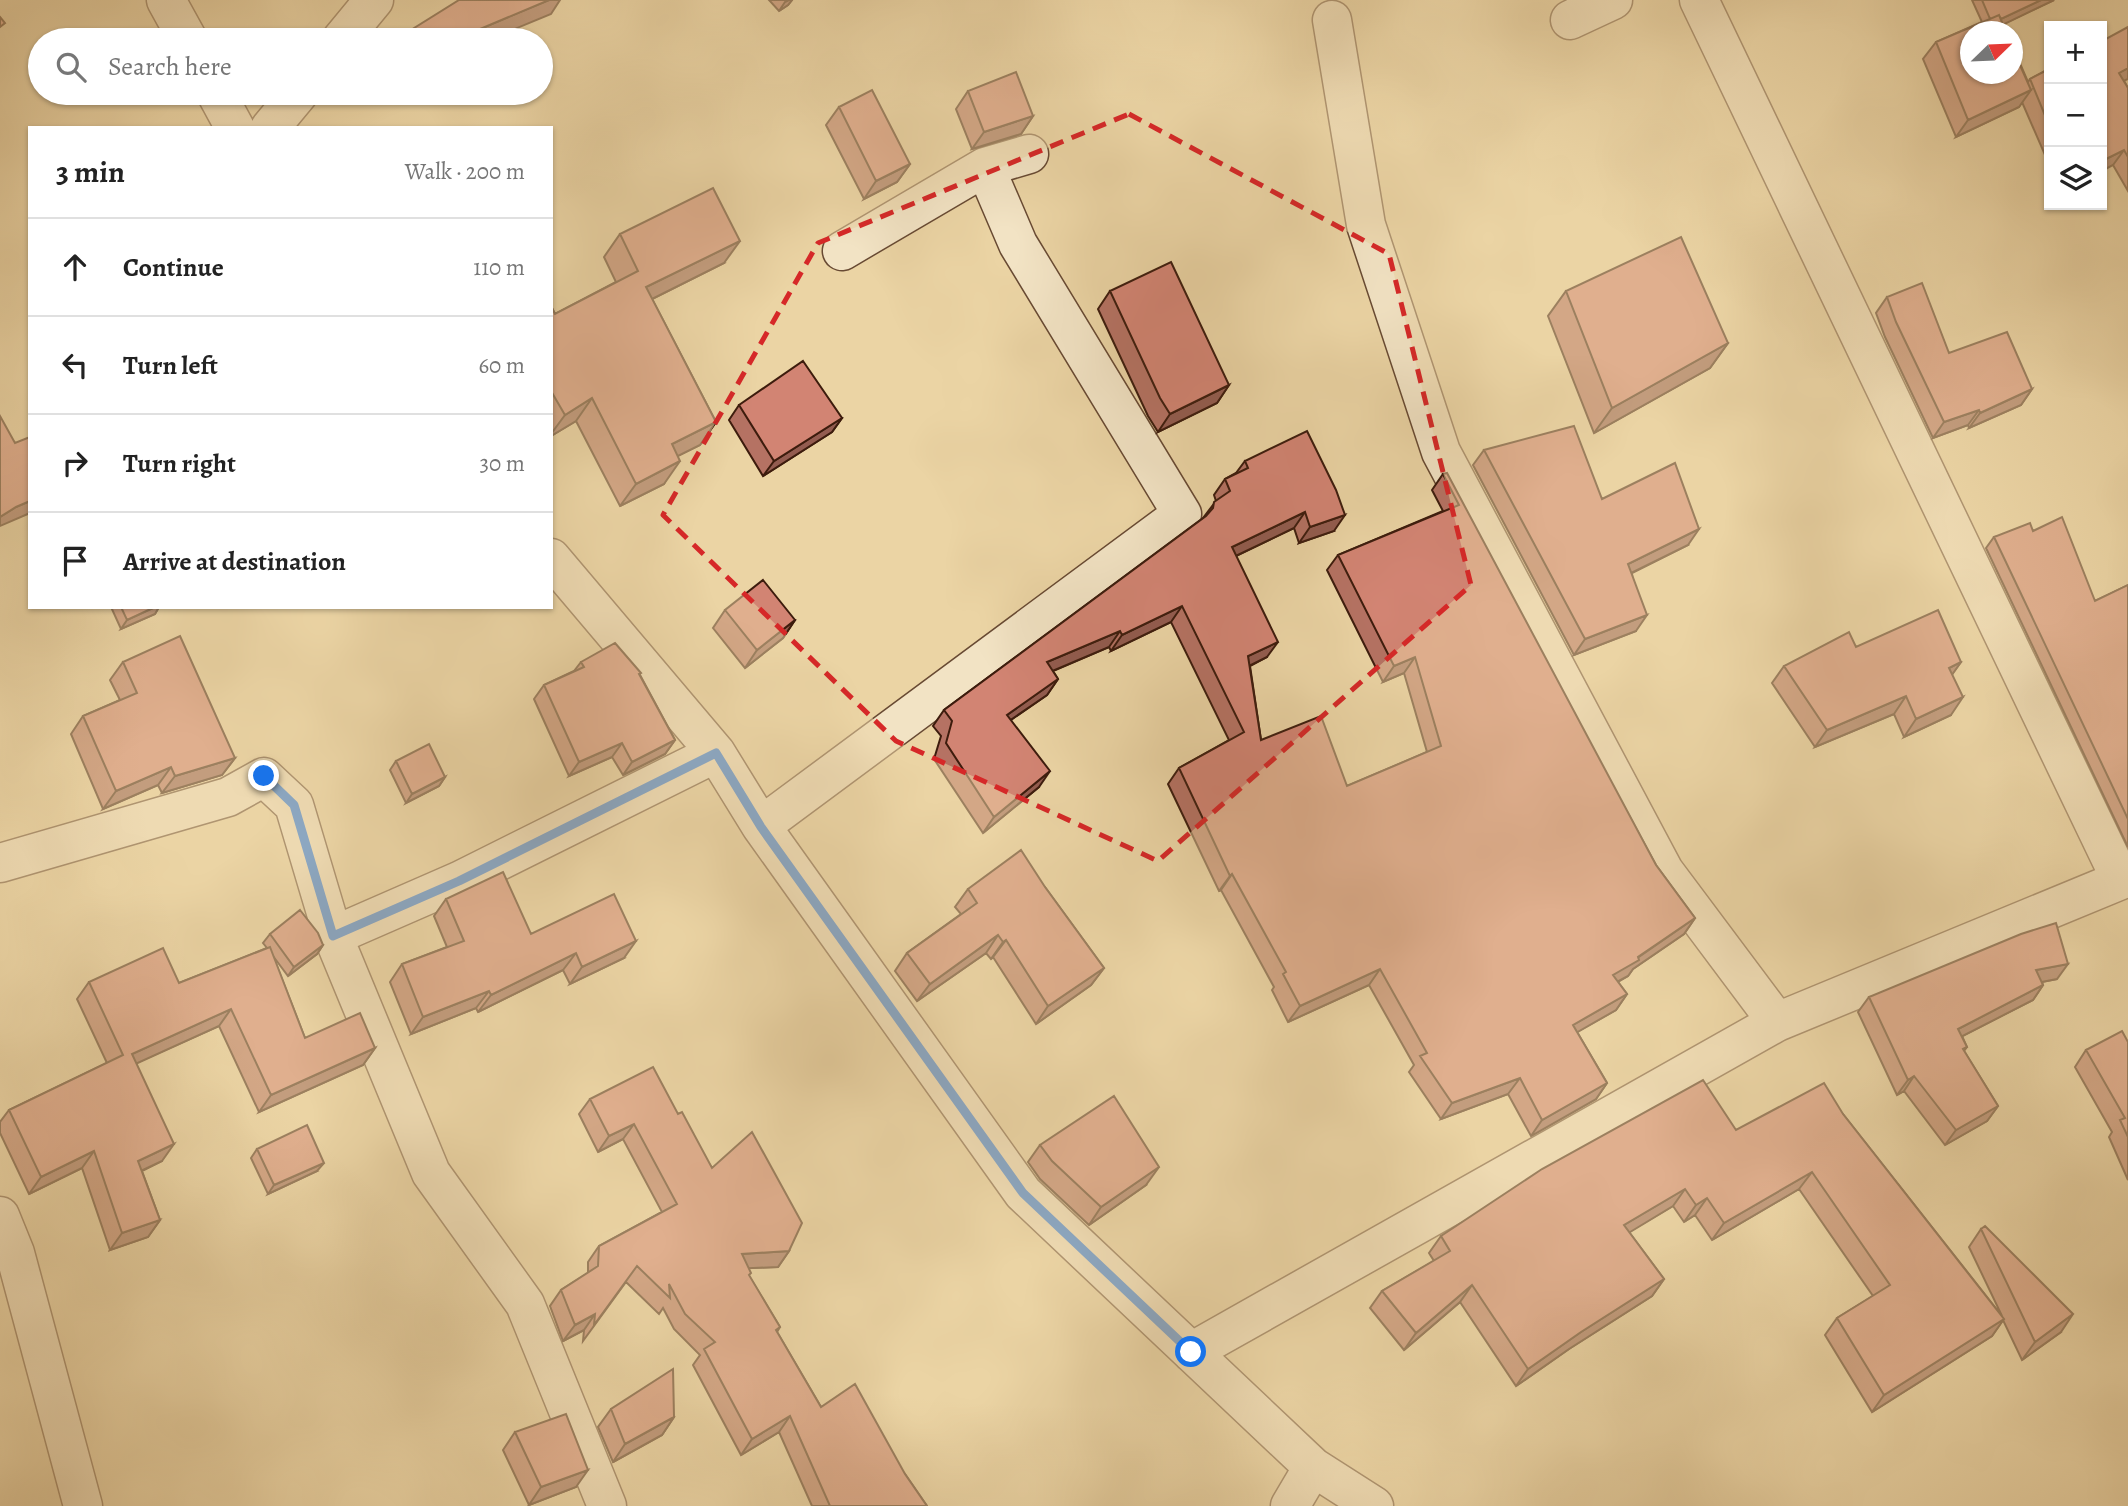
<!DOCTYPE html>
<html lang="en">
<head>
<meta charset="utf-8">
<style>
  :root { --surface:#fff; --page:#f6f6f6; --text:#222; --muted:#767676; --line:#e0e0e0 }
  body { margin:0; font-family:Alegreya,serif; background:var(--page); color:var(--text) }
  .controls { position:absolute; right:21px; top:21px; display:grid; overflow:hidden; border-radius:0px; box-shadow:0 2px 5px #0004 }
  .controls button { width:63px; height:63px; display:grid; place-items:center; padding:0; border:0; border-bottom:2px solid var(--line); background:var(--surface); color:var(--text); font:35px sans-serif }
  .compass { position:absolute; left:1960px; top:21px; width:63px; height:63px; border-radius:50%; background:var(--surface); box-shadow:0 2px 5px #0004; rotate:67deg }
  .stop { position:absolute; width:21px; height:21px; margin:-16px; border:5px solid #1a73e8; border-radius:50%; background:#fff }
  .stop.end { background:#1a73e8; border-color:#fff; box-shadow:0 2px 7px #0008 }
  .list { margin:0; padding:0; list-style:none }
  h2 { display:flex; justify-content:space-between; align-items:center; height:91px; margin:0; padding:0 28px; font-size:30px }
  h2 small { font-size:23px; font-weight:400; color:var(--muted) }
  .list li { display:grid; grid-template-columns:46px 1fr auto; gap:21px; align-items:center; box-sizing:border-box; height:98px; padding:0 28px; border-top:2px solid var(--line) }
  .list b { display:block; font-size:26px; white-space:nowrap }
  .list em { font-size:23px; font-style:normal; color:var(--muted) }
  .icon { flex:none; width:38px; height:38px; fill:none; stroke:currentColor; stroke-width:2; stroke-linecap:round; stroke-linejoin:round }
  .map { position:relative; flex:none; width:2128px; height:1506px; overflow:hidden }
  .search { position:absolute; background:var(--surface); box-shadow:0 2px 5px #0004; left:28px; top:28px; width:525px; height:77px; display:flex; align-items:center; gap:18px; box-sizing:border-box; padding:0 24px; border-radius:38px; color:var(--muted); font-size:26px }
  .panel { position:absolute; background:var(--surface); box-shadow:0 2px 5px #0004; left:28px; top:126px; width:525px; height:483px; border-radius:0px }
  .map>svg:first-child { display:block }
</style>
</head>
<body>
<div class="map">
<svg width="2128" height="1506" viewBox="0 0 2128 1506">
  <rect width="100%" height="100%" fill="#ebd4a4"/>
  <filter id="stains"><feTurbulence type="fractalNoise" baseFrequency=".00286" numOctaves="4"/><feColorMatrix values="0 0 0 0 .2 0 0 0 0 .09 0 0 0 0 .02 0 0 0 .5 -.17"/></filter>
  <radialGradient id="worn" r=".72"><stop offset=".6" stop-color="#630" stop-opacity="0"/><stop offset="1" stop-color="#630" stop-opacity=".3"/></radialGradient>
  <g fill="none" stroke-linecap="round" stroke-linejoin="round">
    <!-- minor casing -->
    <g stroke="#684a33" stroke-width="41">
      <path id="minor" d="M166 0 188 40
        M1609 0 1570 20 1613 0
        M1332 20 1366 225 1441 452 1664 871 1777 1022
        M341 40 374 0
        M216 93 235 128
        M270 128 299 93
        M842 251 985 167 1029 154
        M551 558 716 753 761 826 1023 1193 1313 1467 1374 1506
        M761 826 1182 514 1018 244 985 167
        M0 863 228 797 264 777 294 805 333 936 459 881 716 753
        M333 936 431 1173 525 1304 607 1506
        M0 1216 15 1253 83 1506
        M1191 1352 1777 1022 2121 880 1699 0
        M1290 1506 1313 1467"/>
    </g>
    <!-- minor -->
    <use href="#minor" stroke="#f2e3c4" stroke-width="38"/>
  </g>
  <!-- wall -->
  <path fill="#b57263" stroke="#3d1c0d" stroke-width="2" d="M769 0H792L788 5 779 11Z
    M1972 0H2054L2003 24 2028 82 2030 79 2049 69V153L2045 155 2022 102 2019 107 1956 137 1923 59 1936 42 1982 22Z
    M2124 81 2128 88V191L2113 165Z
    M968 91 1033 116 1021 134 972 149 956 109Z
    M839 107 910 164 897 182 864 199 826 125Z
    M620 234 724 263 652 299 716 422 700 445 677 456 664 484 620 506 576 421 551 436V306L555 314 616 282 604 257Z
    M1110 291 1229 385 1217 403 1158 432 1148 416 1098 309Z
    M1566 291 1728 343 1710 368 1594 433 1548 316Z
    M1887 297 1949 353 2032 389 2021 405 1969 428 1968 425 1933 438 1885 337 1876 313Z
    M739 405 842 418 832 432 763 476 729 420Z
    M1484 450 1602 499 1688 545 1632 573 1636 631 1574 655 1473 465Z
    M1245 461 1334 531 1299 543 1294 528 1236 556 1267 657 1250 666 1261 740 1347 786 1427 752 1404 673 1383 682 1327 570 1338 555 1443 511 1432 490 1443 474 1656 865 1695 918 1684 934 1633 969 1628 976 1618 982 1627 994 1616 1010 1577 1032 1607 1083 1596 1099 1531 1136 1508 1094 1441 1119 1409 1072 1414 1065 1369 985 1288 1022 1272 990 1274 987 1221 890 1219 891 1168 784 1179 768 1229 740 1171 622 1111 651 1109 647 1053 671 1058 679 1047 695 1011 720 1039 787 983 833 934 759 941 736 933 726 944 710 1203 518 1216 501 1214 495 1225 479 1236 473Z
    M2033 531 2095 601 2128 585V847L1986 548 1994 537Z
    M111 607H159L155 614 121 629Z
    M725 610 795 620 783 638 745 668 713 628Z
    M1856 647 1961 662 1952 674 1951 715 1904 737 1894 714 1815 747 1772 683 1784 666Z
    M123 662 235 758 222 775 162 793 158 785 103 809 71 734 83 716 120 700 110 680Z
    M581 662 640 675 675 740 665 754 623 775 612 757 569 776 534 699 544 685 574 671Z
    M396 761 445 777 439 786 406 803 390 770Z
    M1045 887 1104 968 1091 985 1036 1024 993 957 991 959 986 953 917 1001 895 971 907 953 961 914 955 907 968 889Z
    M446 899 531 934 624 958 570 984 563 970 478 1012 476 1008 411 1034 390 982 402 964 447 947 434 916Z
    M270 934 323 945 317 954 288 976 273 956 305 1038 375 1048 363 1065 259 1112 219 1026 136 1063 162 1161 142 1171 160 1220 148 1237 110 1250 82 1168 29 1194 0 1133V1122L9 1110 107 1063 77 999 89 982 179 983 267 948 263 943Z
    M2057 979 2042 982 2043 985 2033 1000 1962 1036 1967 1047 1964 1051 1998 1106 1987 1121 1945 1145 1904 1091 1897 1095 1858 1012 1869 997Z
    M2128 1042V1180L2109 1137 2112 1132 2075 1067 2086 1050Z
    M590 1099 678 1114 712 1168 789 1251 778 1267 749 1268V1276L780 1327 777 1332 821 1407 905 1474 927 1506H812L779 1432 741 1455 693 1365 700 1355 674 1329 663 1308 659 1314 626 1282 583 1341 584 1330 563 1341 550 1306 561 1290 588 1273V1262L599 1246 662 1212 623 1139 598 1152 579 1114Z
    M1843 1114 2002 1316 1969 1247 1981 1229 2061 1332 2022 1360 2003 1320 1992 1336 1872 1412 1825 1335 1837 1318 1873 1296 1799 1189 1712 1240 1695 1215 1684 1222 1673 1206 1629 1232 1664 1279 1652 1296 1569 1349 1516 1386 1460 1302 1404 1350 1370 1308 1382 1291 1434 1261 1429 1253 1441 1236 1736 1130Z
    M1040 1145 1146 1185 1089 1225 1040 1179 1028 1162Z
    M257 1149 317 1171 268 1194 251 1158Z
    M611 1409 674 1417 662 1435 613 1462 598 1427Z
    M515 1432 576 1487 529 1505 503 1450Z"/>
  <!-- shaded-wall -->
  <path fill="#935c50" stroke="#3d1c0d" stroke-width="2" d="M549 0H560L551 14 488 40H454Z
    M789 0H792L788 5 779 11 785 2Z
    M2041 0H2054L1988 32 1992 23Z
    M2128 68V79L2108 88 2119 73Z
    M2031 90 2019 107 1956 137 1968 120Z
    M1033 116 1021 134 972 149 984 132Z
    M2124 150 2113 165 2102 171V161Z
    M910 164 897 182 864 199 876 181Z
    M740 241 724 263 630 310 646 287Z
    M1728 343 1710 368 1594 433 1612 408Z
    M1229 385 1217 403 1158 432 1170 414Z
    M2032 389 2021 405 1969 428 1980 413Z
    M592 398 576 421 551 436V434L565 415Z
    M1979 410 1968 425 1933 438 1944 422Z
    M842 418 832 432 763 476 774 461Z
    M716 422 700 445 656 467 672 444Z
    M680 461 664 484 620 506 636 484Z
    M30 501V513L0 526V517L16 507Z
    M1305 512 1294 528 1221 563 1232 547Z
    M1345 515 1334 531 1299 543 1310 527Z
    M1699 529 1688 545 1617 580 1628 564Z
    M1182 606 1171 622 1111 651 1122 635Z
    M155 607H159L155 614 121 629 127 620Z
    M1647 615 1636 631 1574 655 1585 639Z
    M795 620 783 638 745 668 757 650Z
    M1120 631 1109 647 1036 678 1047 662Z
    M1278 642 1267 657 1237 672 1248 656Z
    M1415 657 1404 673 1383 682 1394 666Z
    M1961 662 1949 679V668Z
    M1058 679 1047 695 996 730 1007 715Z
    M1906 696 1894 714 1815 747 1827 730Z
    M1963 697 1951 715 1904 737 1916 719Z
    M675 740 665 754 623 775 632 762Z
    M622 743 612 757 569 776 579 762Z
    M235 758 222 775 162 793 175 776Z
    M171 767 158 785 103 809 116 791Z
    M1050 771 1039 787 983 833 994 817Z
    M445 777 439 786 406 803 412 794Z
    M1232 874 1221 890 1219 891 1230 876Z
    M1695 918 1684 934 1633 969 1628 976 1602 990 1613 975Z
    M998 935 986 953 917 1001 930 984Z
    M1006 940 993 957 991 959 1003 942Z
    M636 941 624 958 570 984 582 967Z
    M323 945 317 954 288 976 294 967Z
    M576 953 563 970 478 1012 491 995Z
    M2068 964 2057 979 2026 985 2036 970Z
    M1104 968 1091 985 1036 1024 1048 1006Z
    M1380 969 1369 985 1288 1022 1300 1006Z
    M2043 985 2033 1000 1947 1044 1958 1029Z
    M489 991 476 1008 411 1034 423 1017Z
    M1627 994 1616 1010 1562 1041 1573 1025Z
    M231 1009 219 1026 120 1071 132 1054Z
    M375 1048 363 1065 259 1112 271 1095Z
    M1914 1076 1904 1091 1897 1095 1908 1080Z
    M1520 1078 1508 1094 1441 1119 1452 1103Z
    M1607 1083 1596 1099 1531 1136 1542 1120Z
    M1998 1106 1987 1121 1945 1145 1956 1130Z
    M634 1124 623 1139 598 1152 609 1136Z
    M174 1144 162 1161 126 1178 138 1161Z
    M94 1151 82 1168 29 1194 41 1177Z
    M324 1163 317 1171 268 1194 274 1185Z
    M1159 1167 1146 1185 1089 1225 1101 1207Z
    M1812 1172 1799 1189 1712 1240 1724 1223Z
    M1685 1189 1673 1206 1612 1243 1624 1225Z
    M1707 1198 1695 1215 1684 1222 1696 1205Z
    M160 1220 148 1237 110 1250 122 1233Z
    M789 1251 778 1267 731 1269 742 1254Z
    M1664 1279 1652 1296 1569 1349 1516 1386 1528 1369 1581 1332Z
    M1472 1285 1460 1302 1404 1350 1416 1333Z
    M595 1314 584 1330 563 1341 575 1325Z
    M2073 1314 2061 1332 2022 1360 2035 1342Z
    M2004 1319 1992 1336 1872 1412 1884 1395Z
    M790 1416 779 1432 741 1455 752 1439Z
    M674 1417 662 1435 613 1462 625 1444Z
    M588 1470 576 1487 529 1505 541 1487Z"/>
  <!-- building -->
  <path fill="#d28473" stroke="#3d1c0d" stroke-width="2" d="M459 0H549L454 40H395Z
    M1982 0H2041L2001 19 1999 15 1990 19Z
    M1999 15 2006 32H1970V74H2012V47L2031 90 1968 120 1936 42Z
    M0 17 5 23 0 27Z
    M2128 27V68L2119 73 2128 88V157L2124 150 2102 161V41Z
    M2049 69V125L2030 79Z
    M1016 72 1033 116 984 132 968 91Z
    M872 90 910 164 876 181 839 107Z
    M713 188 740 241 646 287 716 422 672 444 680 461 636 484 592 398 565 415 551 391V306L555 314 638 271 620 234Z
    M1681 237 1728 343 1612 408 1566 291Z
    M1171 262 1229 385 1170 414 1160 398 1110 291Z
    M1922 283 1949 353 2007 332 2032 389 1980 413 1979 410 1944 422 1896 322 1887 297Z
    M803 361 842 418 774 461 739 405Z
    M0 416 15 443 30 437V501L16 507 0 517Z
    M1574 426 1602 499 1675 463 1699 529 1628 564 1647 615 1585 639 1484 450Z
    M1307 431 1336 490 1345 515 1310 527 1305 512 1232 547 1278 642 1248 656 1261 740 1321 716 1347 786 1441 746 1415 657 1394 666 1338 555 1459 505 1443 474 1447 473 1656 865 1695 918 1638 957 1639 960 1613 975 1627 994 1573 1025 1607 1083 1542 1120 1520 1078 1452 1103 1420 1056 1427 1053 1380 969 1300 1006 1283 974 1286 972 1232 874 1230 876 1179 768 1244 732 1182 606 1122 635 1120 631 1047 662 1058 679 1007 715 1050 771 994 817 946 743 952 721 944 710 1206 516 1213 508 1214 502 1230 491 1225 479 1248 468 1245 461Z
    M2062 517 2095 601 2128 585V819L1994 537 2030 523 2033 531Z
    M763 580 795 620 757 650 725 610Z
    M121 607H155L127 620Z
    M1938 610 1961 662 1949 668 1963 697 1916 719 1906 696 1827 730 1784 666 1849 632 1856 647Z
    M180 636 235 758 175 776 171 767 116 791 83 716 137 693 123 662Z
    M615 643 641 673 639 674 675 740 632 762 622 743 579 762 544 685 584 667 581 662Z
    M429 744 445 777 412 794 396 761Z
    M1021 850 1045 887 1104 968 1048 1006 1006 940 1003 942 998 935 930 984 907 953 977 903 968 889Z
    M503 872 531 934 614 894 636 941 582 967 576 953 491 995 489 991 423 1017 402 964 464 941 446 899Z
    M300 910 318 933 323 945 294 967 270 934Z
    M2056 923 2068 964 2036 970 2043 985 1958 1029 1967 1047 1963 1049 1998 1106 1956 1130 1914 1076 1908 1080 1869 997 2021 934Z
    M270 947 305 1038 360 1013 375 1048 271 1095 231 1009 132 1054 174 1144 138 1161 160 1220 122 1233 94 1151 41 1177 9 1110 123 1055 89 982 163 948 179 983Z
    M2122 1031 2128 1042V1137L2120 1120 2125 1118 2086 1050Z
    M653 1067 678 1114 682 1112 712 1168 752 1132 802 1223 789 1251 742 1254 751 1273 749 1275 780 1327 776 1330 821 1407 855 1384 905 1474 927 1506H830L790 1416 752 1439 704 1349 715 1342 685 1314 669 1284 670 1298 637 1266 594 1325 595 1314 575 1325 561 1290 598 1266 599 1246 677 1204 634 1124 609 1136 590 1099Z
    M1703 1080 1736 1130 1824 1083 1843 1114 2004 1319 1884 1395 1837 1318 1890 1285 1812 1172 1724 1223 1707 1198 1696 1205 1685 1189 1624 1225 1664 1279 1581 1332 1528 1369 1472 1285 1416 1333 1382 1291 1450 1251 1441 1236 1542 1169Z
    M1114 1096 1159 1167 1101 1207 1052 1161 1040 1145Z
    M307 1125 324 1163 274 1185 257 1149Z
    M1985 1226 2073 1314 2035 1342 1981 1229Z
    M673 1369 674 1417 625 1444 611 1409Z
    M566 1414 588 1470 541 1487 515 1432Z"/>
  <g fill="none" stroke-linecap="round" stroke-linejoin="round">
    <!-- route -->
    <path stroke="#1a73e8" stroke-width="9" d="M264 776 294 805 333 936 459 881 716 753 761 827 1023 1193 1191 1352"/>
  </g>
  <!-- marked area -->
  <path d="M0 0H2128V1506H0ZM1129 114 1389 254 1471 585 1158 861 896 741 663 515 818 243Z" fill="#ebd4a4" fill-opacity=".55" fill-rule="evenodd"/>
  <path fill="none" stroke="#d62828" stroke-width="5" stroke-dasharray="14 9" stroke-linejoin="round" d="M1129 114 1389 254 1471 585 1158 861 896 741 663 515 818 243Z"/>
  <rect width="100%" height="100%" filter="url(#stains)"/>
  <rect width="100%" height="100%" fill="url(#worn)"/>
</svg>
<div class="controls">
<button>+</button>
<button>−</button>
<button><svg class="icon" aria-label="layers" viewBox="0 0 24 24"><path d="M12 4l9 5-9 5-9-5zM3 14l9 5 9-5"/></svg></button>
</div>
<svg class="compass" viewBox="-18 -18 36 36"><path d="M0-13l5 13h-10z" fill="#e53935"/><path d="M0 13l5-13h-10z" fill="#767676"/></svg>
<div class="stop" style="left:1191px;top:1352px"></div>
<div class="stop end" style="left:264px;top:776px"></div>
<div class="search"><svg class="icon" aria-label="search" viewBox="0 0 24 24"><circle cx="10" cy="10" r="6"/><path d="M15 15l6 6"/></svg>Search here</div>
<section class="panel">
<h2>3 min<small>Walk · 200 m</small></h2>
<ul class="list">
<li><svg class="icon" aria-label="ahead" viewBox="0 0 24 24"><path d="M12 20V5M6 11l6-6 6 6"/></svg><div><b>Continue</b></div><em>110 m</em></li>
<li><svg class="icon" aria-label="left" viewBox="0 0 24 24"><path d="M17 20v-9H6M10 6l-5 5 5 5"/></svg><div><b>Turn left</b></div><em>60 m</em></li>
<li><svg class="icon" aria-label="right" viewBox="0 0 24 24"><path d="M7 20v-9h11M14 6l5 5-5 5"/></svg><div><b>Turn right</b></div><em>30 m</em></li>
<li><svg class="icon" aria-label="arrive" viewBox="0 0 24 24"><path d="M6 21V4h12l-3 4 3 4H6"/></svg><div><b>Arrive at destination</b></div></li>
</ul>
</section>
</div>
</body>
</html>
